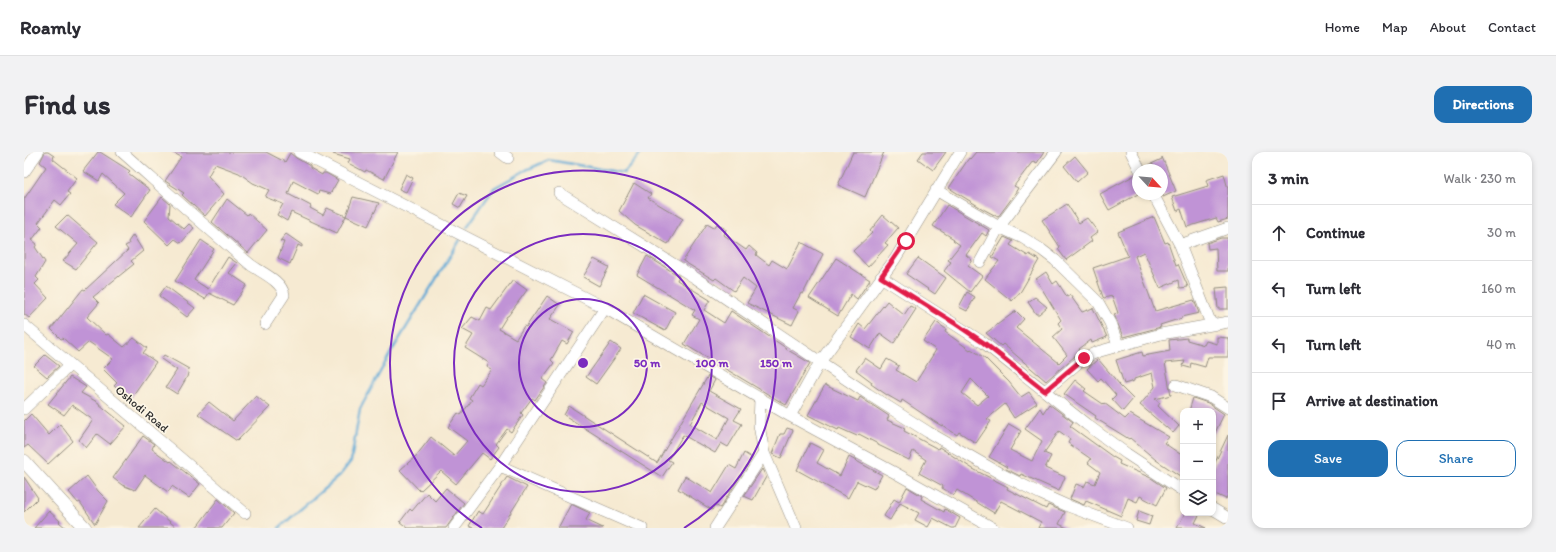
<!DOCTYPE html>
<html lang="en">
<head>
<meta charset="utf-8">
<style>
  :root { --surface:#fff; --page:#f2f2f3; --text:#2b2b33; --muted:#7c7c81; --line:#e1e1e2; --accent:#1f6fb2 }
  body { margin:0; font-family:Itim,sans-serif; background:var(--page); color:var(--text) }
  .controls { position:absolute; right:12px; bottom:12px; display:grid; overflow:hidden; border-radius:8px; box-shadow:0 2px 6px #0003 }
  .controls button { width:36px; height:36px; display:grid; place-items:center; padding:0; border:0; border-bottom:1px solid var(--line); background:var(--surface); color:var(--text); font:20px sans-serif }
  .compass { position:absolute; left:1108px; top:12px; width:36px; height:36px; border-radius:50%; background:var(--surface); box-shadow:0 2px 6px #0003; rotate:116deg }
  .stop { position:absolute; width:12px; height:12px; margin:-9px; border:3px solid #e11d48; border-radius:50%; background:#fff }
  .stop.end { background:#e11d48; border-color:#fff; box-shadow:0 1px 4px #0008 }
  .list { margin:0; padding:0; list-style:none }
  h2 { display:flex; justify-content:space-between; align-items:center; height:52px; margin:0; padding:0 16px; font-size:17px }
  h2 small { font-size:13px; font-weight:400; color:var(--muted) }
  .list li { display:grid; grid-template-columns:26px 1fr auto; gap:12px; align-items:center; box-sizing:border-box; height:56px; padding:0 16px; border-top:1px solid var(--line) }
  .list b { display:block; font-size:15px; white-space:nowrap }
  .list em { font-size:13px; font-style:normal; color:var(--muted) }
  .actions { display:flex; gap:8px; padding:12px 16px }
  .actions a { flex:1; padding:9px 0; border:1px solid var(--accent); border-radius:12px; text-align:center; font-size:14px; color:var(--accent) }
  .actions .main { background:var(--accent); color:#fff }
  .icon { flex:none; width:22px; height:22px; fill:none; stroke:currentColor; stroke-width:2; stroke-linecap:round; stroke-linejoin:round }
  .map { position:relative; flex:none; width:1204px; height:376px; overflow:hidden; border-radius:12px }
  header { display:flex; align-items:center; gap:24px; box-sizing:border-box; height:56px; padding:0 20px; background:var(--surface); border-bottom:1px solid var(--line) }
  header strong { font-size:19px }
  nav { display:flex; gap:22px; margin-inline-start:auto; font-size:14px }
  .intro { display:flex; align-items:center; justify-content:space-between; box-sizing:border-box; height:96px; padding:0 24px }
  h1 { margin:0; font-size:28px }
  .button { padding:10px 18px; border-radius:12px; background:var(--accent); color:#fff; font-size:14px; font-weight:700 }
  main { display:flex; gap:24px; padding:0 24px }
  aside { flex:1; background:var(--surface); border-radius:12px; box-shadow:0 2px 6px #0003 }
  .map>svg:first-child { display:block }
</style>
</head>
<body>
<header>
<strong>Roamly</strong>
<nav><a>Home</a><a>Map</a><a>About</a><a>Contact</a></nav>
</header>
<div class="intro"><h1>Find us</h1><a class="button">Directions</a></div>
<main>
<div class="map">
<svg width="1204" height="376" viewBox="0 0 1204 376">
  <rect width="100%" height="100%" fill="#fcf5e5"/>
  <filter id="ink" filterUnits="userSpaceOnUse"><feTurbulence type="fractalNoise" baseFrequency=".025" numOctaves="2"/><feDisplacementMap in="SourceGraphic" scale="8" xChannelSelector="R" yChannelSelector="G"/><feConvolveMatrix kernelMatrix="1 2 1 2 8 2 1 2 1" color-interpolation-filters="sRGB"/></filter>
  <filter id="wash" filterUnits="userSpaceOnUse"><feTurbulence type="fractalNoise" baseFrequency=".012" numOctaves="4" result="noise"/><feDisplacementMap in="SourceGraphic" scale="16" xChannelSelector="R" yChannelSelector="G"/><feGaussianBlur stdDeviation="0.9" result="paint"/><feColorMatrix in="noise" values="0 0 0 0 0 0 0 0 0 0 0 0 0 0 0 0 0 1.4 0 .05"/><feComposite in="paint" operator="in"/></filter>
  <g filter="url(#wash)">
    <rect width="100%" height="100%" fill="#f6ead2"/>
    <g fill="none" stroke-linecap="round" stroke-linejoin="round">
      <!-- stream -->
      <path stroke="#5da8d5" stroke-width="2.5" d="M443 75 470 36 502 18 525 8 600 21 618 0
        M255 376 316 323 327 309 336 257 366 202 436 88"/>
    </g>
    <g id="blocks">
      <!-- building -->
      <path fill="#c093d6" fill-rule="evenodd" d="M21 0H24L30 4 29 7 53 26 43 40 46 42 37 53 31 48 14 71 18 75 8 88 13 92 11 95 21 110 12 125 15 128 11 132 24 146 5 166 0 162V47L22 15 16 10Z
        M74 0H76L106 19 104 21 126 38 107 65 89 52 100 41 79 22 75 29 59 19Z
        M148 0H242L261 10 266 1 272 6 286 14V16L298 23 299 21H302L314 28 306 42 295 39 294 42 269 29 264 42 287 54 286 56 299 63 303 56 322 64 313 81 267 60 263 69 253 63 259 52 241 45 245 38 229 31 215 21 191 12 184 24 200 42 181 64 158 43 160 41 141 29 157 5Z
        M310 0H374L360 27 342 18 341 20 324 11 326 7 309 2Z
        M829 0H860L841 45 814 33Z
        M899 0H922L909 18 894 7Z
        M952 0H1020L1013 11 1009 9 990 34 994 36 988 46 974 65 959 57 925 36 945 6 946 7Z
        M1051 4 1064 20 1053 30 1040 14Z
        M1138 5 1152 39 1139 45 1138 18H1128L1125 13 1138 7Z
        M382 22 389 26 382 40 375 37Z
        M1200 22 1204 37V67L1194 70 1192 66 1163 75 1157 57 1153 59 1148 45 1184 34 1182 28Z
        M1111 23 1114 27V42L1085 58 1076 42Z
        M610 31 627 42 624 46 659 67 644 92 611 73 595 59Z
        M435 41 443 44 436 56 429 52Z
        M138 45 146 52 145 64 160 77 165 72 170 76 157 91 151 87 145 93 120 69Z
        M329 45 355 51 344 74 322 64Z
        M203 47 223 63 224 61 243 78 224 101 188 70Z
        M1043 52 1055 71 1063 66 1074 80 1066 86 1068 89 1042 108 1034 97 1036 95 1018 68Z
        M923 53 965 78 962 84 958 81 942 103 948 108 944 114 958 124 946 140 920 119 927 110 924 108 936 93 929 88 930 87 909 74Z
        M43 63 74 90 52 117 39 109 54 92 32 74Z
        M859 63 874 76 861 91 864 93 844 115 829 99 848 81 846 79Z
        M1130 65 1141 91 1144 90 1152 113 1154 112 1164 135 1156 136 1155 128 1136 136 1120 100 1111 104 1131 159 1170 148 1175 161 1157 165 1158 166 1136 173 1137 175 1099 185 1090 162 1094 161 1088 144 1080 146 1079 145 1069 116 1104 104 1094 80Z
        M683 72 690 76 693 72 702 77 700 83 722 98 725 94 733 101 732 103 745 113 748 108 763 117 777 90 799 102 779 142 777 141 769 156 775 159 768 173 723 151 732 136 719 126 710 139 692 126 690 128 659 109Z
        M262 82 278 93V95L274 93 266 112 254 106 260 90 256 89Z
        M109 83 119 99 107 109 110 112 69 145 75 151 63 165 82 183 84 182 100 195 110 186 123 196 119 201 132 210 107 246 90 234 93 231 79 217 89 207 65 190 54 200 39 186 37 187 27 177 59 137 61 138 104 98 101 94 105 92 104 90Z
        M980 85 989 89 986 93 1004 104 1005 102 1015 108 997 139 988 149 961 127 975 109 968 105Z
        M1197 86H1204V119H1193L1192 96 1184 97 1183 91Z
        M177 88 190 97 170 128 184 137 204 105 213 111 205 121 223 133 209 153 185 141 181 147 151 129Z
        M623 104 655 124 653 128 686 148 680 158 700 171 707 159 762 196V197L786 211 762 253 660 192 675 167 668 163 671 158 613 123Z
        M812 106 846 128 833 147 827 142 814 164 785 146Z
        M894 106 922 126 911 142 882 122Z
        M570 107 585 115 575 134 559 125Z
        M1022 120 1029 132 1033 129 1043 145 1046 143 1058 160 1069 156 1083 185 1068 191 1067 188 1055 197 1056 199 1051 203V204L1022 229 979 192 977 194 962 181 992 159 1000 167 992 176 1035 211 1043 203 1029 185 1038 177 1034 171 1037 168 1012 127Z
        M489 128 503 138 484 164H483L475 177 492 187 500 174 502 175 523 144 536 153 526 167 550 180 543 192 538 189 527 208 530 211 518 227 523 231 511 248 508 246 497 261 499 263 487 280 483 277 472 292 475 295 466 307 458 301 432 332 417 319 396 339 376 318 392 304 407 285 430 304 443 289 424 275 434 261 437 263 448 248 445 246 454 231 457 233 468 218 463 215 465 211 441 196 449 183 438 177 448 165 456 169 463 156 467 158Z
        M142 134 171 156 163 165 135 144Z
        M1204 135V157H1194L1192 136Z
        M943 140 951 145 943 159 935 155Z
        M619 142 651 160 641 179 609 161Z
        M1011 145 1023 155 1015 162H1012L1004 150Z
        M863 149 880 163 886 154 892 157 870 191 856 181 846 197 827 185 835 172 841 177Z
        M912 170 922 177 921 180 946 198 947 197 961 206 985 230 997 245 1005 240 1013 251 990 266 981 252 963 267 967 269 952 291 935 280 933 283 918 273V274L911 270 878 248 877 251 863 243 847 232 848 230 832 218 841 206 857 217 863 207 875 214 872 218 892 230 912 198 899 189ZM947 227 964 244 953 253 938 241Z
        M1193 185 1204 186V205H1184L1181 215 1167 211 1166 216 1159 214 1161 209 1141 211 1147 243 1131 247 1136 251 1134 254 1155 274 1149 281 1116 253 1131 235 1128 221 1110 227V229L1100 232 1092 208 1118 200 1119 204 1146 199 1145 188 1163 186V188L1180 193 1182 189 1193 192Z
        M587 190 597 197 572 232 562 225Z
        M21 203 35 214 23 225 10 214Z
        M140 203 165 217 163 225 153 242 142 235 153 218 137 207Z
        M1074 207 1096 233H1095L1109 247 1099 259 1088 247 1092 243 1077 226 1074 229 1063 217Z
        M684 224 691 228 685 239 717 257 710 268 718 272 704 295 697 291 691 301 659 283 644 308 648 310 638 325 540 263 545 254 633 311ZM678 250 705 266 693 288 666 272Z
        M46 225 62 235 57 241 75 251V252L102 274 86 292 73 282 62 296 55 288 69 268 48 253 40 263 24 252Z
        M1051 228 1062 237 1060 239 1079 252 1080 251 1084 254 1101 267 1106 262 1145 285 1140 291 1159 304V326L1132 308 1106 286 1105 287 1071 266 1072 264 1040 242Z
        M801 233 834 249 836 245 839 247 865 264 863 268 881 276 880 279 914 297 915 295 949 317 984 335 983 337 1022 357 1024 353 1041 360 1035 372 1043 376H1014L1017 370 977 349 970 361 933 338 930 343 918 336 919 334 895 321 902 308 889 299 885 308 854 293V292L835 282 833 284 815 276 814 278 784 263Z
        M232 244 246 255 213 289 174 262 185 250 209 269Z
        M1169 246 1184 251 1200 262 1189 285V259H1165Z
        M1025 252 1049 270 1046 274 1089 305 1096 309 1095 312 1127 326 1142 336 1133 353 1116 344 1113 350 1104 346 1097 364 1062 349 1060 353 1046 347 1052 332 1060 335 1063 329 1071 332 1076 320 1064 311 1067 307 1044 291 1046 287 1035 279 1020 301 1027 304 1021 316 1041 325 1035 339 997 322 996 324 982 317 983 315 965 305 985 272 997 279 986 298 1008 309 1018 289 1001 277 1016 256 1019 261Z
        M7 262 25 283 36 272 49 289 24 312 4 293 0 296V269Z
        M763 276 769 278 757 306 748 302 756 282H760Z
        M1204 283V342L1202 347 1189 341V315Z
        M119 284 130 292 128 297 146 310 147 309 176 332 165 346 148 334 144 340 121 323 111 338 98 333 89 326Z
        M786 291 800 298 793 311 816 324 825 305 858 323 850 337 833 329 824 346 773 318Z
        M720 301 728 306 696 356 691 353 688 358 654 337 661 324 688 341 705 313 712 317Z
        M738 317 742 325 729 348 720 344Z
        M63 324 74 339 84 349 71 372 56 350 54 351 45 340Z
        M0 325 14 346 0 360Z
        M483 325 503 335 477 376H449L445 374 454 359 459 362Z
        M883 335 898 344 897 347 920 360 921 357 936 366 931 376H928L909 366 904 375 891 368 895 361 876 351 866 368 860 364 870 347 875 350Z
        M422 336 440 351 422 376H384L376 370 386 357 388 359 403 341 411 349Z
        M194 347 210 361 198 376H172Z
        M547 352 566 361 562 368 579 376H534Z
        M131 357 153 376H115Z
        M25 359 36 369 35 370 42 376H10Z
        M1115 359 1128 364 1125 373 1112 369Z
        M1161 361H1176L1171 371 1182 376H1153Z"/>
    </g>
  </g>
  <g filter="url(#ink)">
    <use href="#blocks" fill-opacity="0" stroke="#908a7e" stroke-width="1"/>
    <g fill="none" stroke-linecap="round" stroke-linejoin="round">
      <!-- minor casing -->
      <g stroke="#908a7e" stroke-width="12">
        <path id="minor" d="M98 0C141 38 183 76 227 113 238 121 258 129 260 143L241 172
          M275 0 581 156 766 264 875 323 969 376
          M476 0 484 6
          M1107 0 1116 18
          M0 20 14 0
          M912 38 975 75 999 86 1018 98 1031 108 1074 150 1086 171 1094 193
          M535 41 670 125 844 242 904 280 977 322 1017 342 1044 354 1103 376
          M1129 42 1156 93 1187 172
          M1156 93 1204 76
          M956 110 975 75 1032 0
          M857 125 960 191 1062 272 1103 302 1159 339
          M0 173 221 361
          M1152 233 1187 245 1204 256
          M1021 239 1060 206 1073 200 1137 182 1204 170
          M0 257 46 213
          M766 264 796 210 871 107 936 0
          M740 301 772 376
          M476 314 618 376
          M1189 357 1204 366
          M430 376 476 314 581 156
          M691 376 740 301 735 273 736 247"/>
      </g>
      <!-- major casing -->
      <g stroke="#908a7e" stroke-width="14">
        <path id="major" d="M0 309 61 376"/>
      </g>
      <!-- minor -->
      <use href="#minor" stroke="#fff" stroke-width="11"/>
      <!-- major -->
      <use href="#major" stroke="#fff" stroke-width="13"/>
    </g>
  </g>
  <g fill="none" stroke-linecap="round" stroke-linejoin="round" filter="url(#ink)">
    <!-- route -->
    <path stroke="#e11d48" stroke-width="5" d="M882 89 857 125 932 172 960 191 1021 239 1060 206"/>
  </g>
  <!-- distance rings -->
  <g fill="none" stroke="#7b2cbf" stroke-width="2">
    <circle cx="559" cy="211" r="64"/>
    <circle cx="559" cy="211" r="129"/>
    <path d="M458 376A193 193 0 1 1 660 376"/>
  </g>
  <g text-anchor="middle" stroke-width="3.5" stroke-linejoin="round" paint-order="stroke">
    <!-- street labels -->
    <g font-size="12" fill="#2b2b2b" stroke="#fcf5e5">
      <text transform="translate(118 257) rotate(40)" y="4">Oshodi Road</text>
    </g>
  </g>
  <circle cx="559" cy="211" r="6" fill="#7b2cbf" stroke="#fcf5e5" stroke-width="2"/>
  <g font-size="12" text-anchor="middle" font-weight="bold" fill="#7b2cbf" stroke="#fcf5e5" stroke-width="3.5" stroke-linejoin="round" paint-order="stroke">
    <text x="623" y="215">50 m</text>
    <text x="688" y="215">100 m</text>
    <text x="752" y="215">150 m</text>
  </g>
</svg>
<div class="controls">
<button>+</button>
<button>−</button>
<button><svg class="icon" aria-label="layers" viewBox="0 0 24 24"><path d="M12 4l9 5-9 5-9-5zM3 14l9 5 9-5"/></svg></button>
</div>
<svg class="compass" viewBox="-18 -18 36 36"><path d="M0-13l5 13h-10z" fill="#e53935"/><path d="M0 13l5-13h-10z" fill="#7c7c81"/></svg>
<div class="stop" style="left:882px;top:89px"></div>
<div class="stop end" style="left:1060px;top:206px"></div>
</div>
<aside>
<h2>3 min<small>Walk · 230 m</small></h2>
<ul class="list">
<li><svg class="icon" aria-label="ahead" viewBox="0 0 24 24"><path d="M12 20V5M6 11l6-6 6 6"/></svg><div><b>Continue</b></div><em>30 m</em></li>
<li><svg class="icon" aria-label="left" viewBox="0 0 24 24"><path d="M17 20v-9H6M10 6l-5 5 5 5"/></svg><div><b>Turn left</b></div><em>160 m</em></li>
<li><svg class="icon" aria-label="left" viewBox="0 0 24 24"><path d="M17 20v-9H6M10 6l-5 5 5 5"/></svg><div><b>Turn left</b></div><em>40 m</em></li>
<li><svg class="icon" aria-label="arrive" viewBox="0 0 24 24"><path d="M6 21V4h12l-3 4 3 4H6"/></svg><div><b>Arrive at destination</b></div></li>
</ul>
<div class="actions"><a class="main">Save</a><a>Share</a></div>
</aside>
</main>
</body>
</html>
